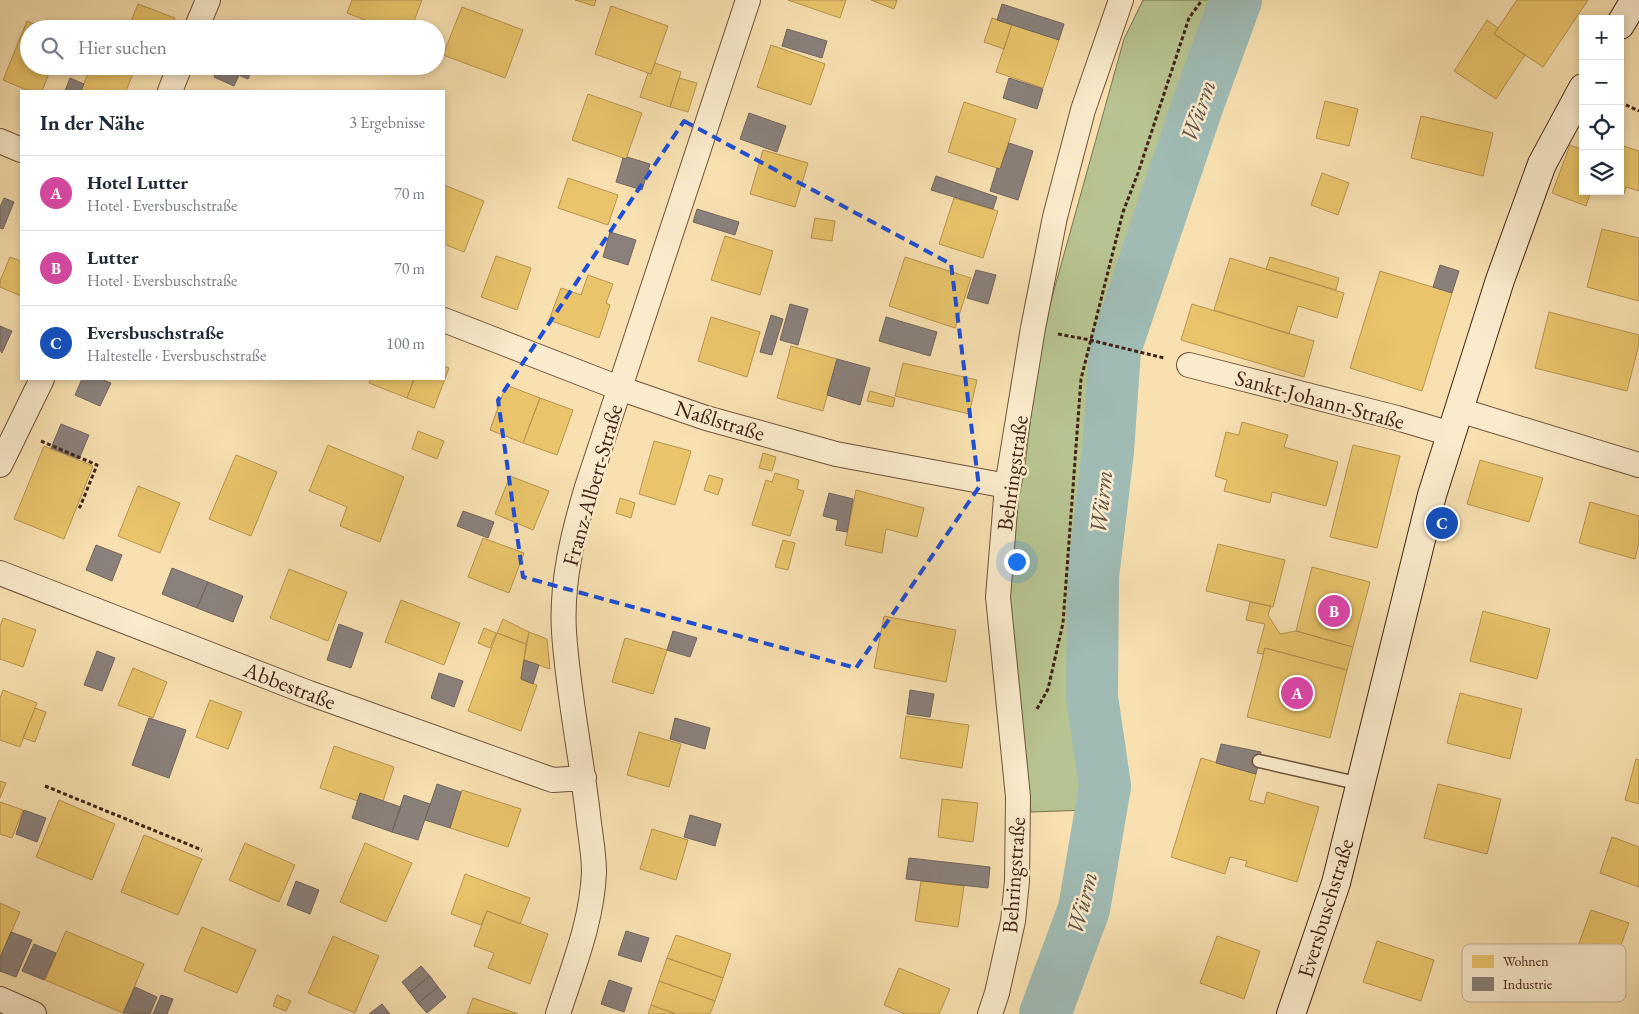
<!DOCTYPE html>
<html lang="de">
<head>
<meta charset="utf-8">
<style>
  :root { --surface:#fff; --page:#f6f6f7; --text:#1f2937; --muted:#747a83; --line:#e0e1e3; --accent:#8f2418 }
  body { margin:0; font-family:"EB Garamond",serif; background:var(--page); color:var(--text) }
  .controls { position:absolute; right:15px; top:15px; display:grid; overflow:hidden; border-radius:0px; box-shadow:0 2px 8px #0003 }
  .controls button { width:45px; height:45px; display:grid; place-items:center; padding:0; border:0; border-bottom:1px solid var(--line); background:var(--surface); color:var(--text); font:25px sans-serif }
  .you { position:absolute; left:1016px; top:561px; width:18px; height:18px; margin:-12px; border:4px solid #fff; border-radius:50%; background:#1a73e8; box-shadow:0 0 0 8px #1a73e833 }
  .badge { display:grid; place-items:center; width:32px; height:32px; border-radius:50%; background:var(--accent); color:#fff; font-size:16px; font-weight:700 }
  .pin { position:absolute; translate:-50% -50%; border:2px solid #fff; box-shadow:0 1px 5px #0006 }
  .list { margin:0; padding:0; list-style:none }
  h2 { display:flex; justify-content:space-between; align-items:center; height:65px; margin:0; padding:0 20px; font-size:21px }
  h2 small { font-size:16px; font-weight:400; color:var(--muted) }
  .list li { display:grid; grid-template-columns:32px 1fr auto; gap:15px; align-items:center; box-sizing:border-box; height:75px; padding:0 20px; border-top:1px solid var(--line) }
  .list b { display:block; font-size:19px; white-space:nowrap }
  .list p { margin:0; font-size:16px; white-space:nowrap; color:var(--muted) }
  .list em { font-size:16px; font-style:normal; color:var(--muted) }
  .icon { flex:none; width:28px; height:28px; fill:none; stroke:currentColor; stroke-width:2; stroke-linecap:round; stroke-linejoin:round }
  .map { position:relative; flex:none; width:1639px; height:1014px; overflow:hidden }
  .search { position:absolute; background:var(--surface); box-shadow:0 2px 8px #0003; left:20px; top:20px; width:425px; height:55px; display:flex; align-items:center; gap:12px; box-sizing:border-box; padding:0 18px; border-radius:28px; color:var(--muted); font-size:19px }
  .panel { position:absolute; background:var(--surface); box-shadow:0 2px 8px #0003; left:20px; top:90px; width:425px; height:290px; border-radius:0px }
  .map>svg:first-child { display:block }
</style>
</head>
<body>
<div class="map">
<svg width="1639" height="1014" viewBox="0 0 1639 1014">
  <rect width="100%" height="100%" fill="#f8e0b0"/>
  <filter id="stains"><feTurbulence type="fractalNoise" baseFrequency=".004" numOctaves="4"/><feColorMatrix values="0 0 0 0 .2 0 0 0 0 .09 0 0 0 0 .02 0 0 0 .5 -.17"/></filter>
  <radialGradient id="worn" r=".72"><stop offset=".6" stop-color="#630" stop-opacity="0"/><stop offset="1" stop-color="#630" stop-opacity=".3"/></radialGradient>
  <!-- green -->
  <path fill="#b7c390" stroke="#7c7352" d="M1143 0H1214L1185 103 1102 315 1095 356 1093 465 1073 599 1071 712 1088 810 1031 812 1002 570 1024 474 1034 391 1049 308 1124 39Z"/>
  <!-- homes -->
  <path fill="#e9c46a" stroke="#b79450" d="M352 0H422L411 29H388L347 13Z
    M575 0H596L594 6Z
    M788 0H846L840 18Z
    M871 0H897L894 9Z
    M1517 0H1588L1543 67 1494 34Z
    M138 4 175 18 171 29H143L130 24Z
    M611 6 668 26 651 74 595 54Z
    M462 7 523 30 505 78 443 55Z
    M992 18 1012 24 1004 49 984 42Z
    M1487 20 1498 28 1494 34 1525 55 1496 99 1454 71Z
    M27 21 45 29H29V66H52L42 91H29L3 80Z
    M1012 24 1059 40 1043 88 996 72Z
    M771 45 825 64 811 105 757 87Z
    M655 63 681 72 670 107 640 97 648 73 651 74Z
    M91 66H123L134 71 126 91H81Z
    M679 78 697 83 688 112 670 107Z
    M588 94 642 113 626 159 572 140Z
    M1325 101 1358 109 1349 146 1316 138Z
    M964 102 1016 119 1000 169 948 152Z
    M1421 116 1493 133 1483 176 1411 158Z
    M1570 145 1583 150V191H1591L1586 206 1552 193Z
    M1620 145 1639 151V191L1626 187 1624 194 1617 191H1620Z
    M763 150 808 163 795 207 750 194Z
    M1322 173 1349 183 1338 215 1311 205Z
    M568 178 618 195 608 225 558 208Z
    M444 185 484 201 464 252 444 244Z
    M954 198 998 211 983 258 939 244Z
    M815 218 835 221 832 241 811 238Z
    M1602 229 1639 238V301L1587 287Z
    M725 236 773 251 760 295 711 280Z
    M496 256 531 268 517 310 481 297Z
    M10 257 21 261V296L0 287V281Z
    M905 257 971 278 955 328 889 306Z
    M1270 257 1339 278 1336 290 1266 269Z
    M1230 258 1344 293 1337 318 1298 306 1289 334 1214 310Z
    M1380 271 1452 293 1422 391 1350 368Z
    M588 275 613 284 606 303 610 305 599 338 549 320 561 288 581 295Z
    M1192 304 1314 341 1304 377 1181 340Z
    M1549 312 1639 335V344L1627 391 1535 368Z
    M711 317 760 332 747 377 698 361Z
    M791 346 837 359 823 411 777 398Z
    M903 363 977 380 969 414 895 396Z
    M444 366 449 368 434 408 407 398 414 379H444Z
    M371 379H414L407 398 369 383Z
    M506 385 540 398 523 443 490 430Z
    M870 391 895 398 893 407 867 401Z
    M540 398 573 410 557 455 523 443Z
    M1242 422 1288 435 1284 447 1338 462 1326 506 1272 492 1270 503 1224 491 1227 480 1215 476 1226 432 1239 435Z
    M418 431 444 441 437 459 412 449Z
    M654 441 691 451 675 505 639 494Z
    M328 445 404 477 380 542 340 526 347 507 309 491Z
    M1353 445 1400 456 1377 548 1330 537Z
    M44 446 93 466 64 539 14 519Z
    M763 453 776 457 772 471 759 468Z
    M236 455 277 472 251 536 209 519Z
    M1480 460 1543 478 1529 522 1467 504Z
    M775 473 799 480 797 489 804 491 790 536 752 525 766 480 772 482Z
    M709 475 723 479 718 495 704 490Z
    M510 476 549 491 533 530 495 514Z
    M138 486 180 503 160 553 118 536Z
    M856 490 924 508 917 537 886 529 882 553 845 545Z
    M620 498 635 503 631 518 616 513Z
    M1590 502 1639 516V543L1635 559 1579 543Z
    M483 538 524 553 509 593 468 577Z
    M783 540 795 543 788 570 775 567Z
    M1218 544 1285 560 1273 607 1206 591Z
    M1312 567 1370 582 1353 647 1296 631Z
    M289 569 347 592 328 641 270 618Z
    M401 600 460 623 444 665 385 642Z
    M1250 602 1271 606 1268 615 1280 634 1296 631 1353 647 1347 670 1265 648 1263 654 1257 653 1265 624 1246 620Z
    M1483 611 1550 629 1537 679 1470 661Z
    M884 616 956 630 946 682 874 668Z
    M3 618 36 630 23 667 0 659V627Z
    M503 619 529 632 526 644 497 633Z
    M484 628 496 633 490 648 478 643Z
    M529 632 547 639 550 669 524 660Z
    M497 633 526 644 521 679 537 685 521 731 468 711Z
    M625 638 667 650 653 694 612 682Z
    M1265 648 1347 670 1330 738 1247 717Z
    M133 668 167 682 153 718 118 705Z
    M3 690 37 703 20 747 0 740V698Z
    M1460 693 1522 709 1510 759 1447 743Z
    M210 700 242 712 228 749 196 737Z
    M35 708 46 712 35 742 23 738Z
    M906 716 969 725 962 768 900 758Z
    M639 732 681 744 669 787 627 775Z
    M334 746 394 767 383 801 360 793 358 801 320 788Z
    M1201 758 1256 774 1249 800 1264 804 1267 792 1319 807 1297 882 1245 866 1247 861 1230 857 1225 874 1171 857Z
    M1636 759 1639 760V804L1625 800Z
    M0 781 6 783 0 798Z
    M1438 784 1501 799 1487 854 1424 838Z
    M462 790 521 809 508 847 450 828Z
    M942 799 978 803 973 842 938 837Z
    M59 800 115 824 92 880 36 857Z
    M0 802 23 810 12 838 0 834Z
    M652 829 688 840 676 880 640 869Z
    M144 835 202 859 178 915 121 892Z
    M1612 837 1639 847V887L1600 873Z
    M245 843 295 865 279 902 229 880Z
    M365 843 412 863 386 922 340 902Z
    M465 874 530 898 520 924 487 911 481 925 451 914Z
    M921 881 964 886 958 927 915 921Z
    M0 903 20 912 0 958Z
    M1591 910 1629 923 1616 959 1578 946Z
    M487 911 548 934 530 984 488 968 494 953 474 946Z
    M202 927 256 950 237 993 184 971Z
    M66 931 144 964 123 1013 45 980Z
    M676 935 731 954 723 978 667 958Z
    M333 936 379 956 355 1013 308 993Z
    M1217 936 1260 951 1244 999 1200 983Z
    M1377 941 1434 960 1421 1001 1363 982Z
    M667 958 723 978 715 1001 659 981Z
    M899 968 950 989 939 1014H905L884 1005Z
    M659 981 715 1001 710 1014H676L651 1005Z
    M277 995 291 1001 286 1011 273 1006Z
    M473 998 518 1014H467Z
    M651 1005 676 1014H648Z"/>
  <!-- industry -->
  <path fill="#8a817c" stroke="#74655d" d="M1002 4 1064 24 1059 40 997 20Z
    M787 29 827 41 822 58 782 46Z
    M219 66H253L248 79 239 75 234 86 214 77Z
    M70 78 84 84 81 91H65Z
    M1009 78 1043 89 1037 109 1003 98Z
    M749 113 786 126 777 152 740 139Z
    M1009 143 1033 151 1018 200 990 191 997 168 1000 169Z
    M627 157 650 164 642 190 616 182 623 158 626 159Z
    M936 176 997 197 993 209 931 190Z
    M4 198 14 202 3 229 0 228V207Z
    M697 209 739 222 735 235 693 222Z
    M610 232 636 240 628 265 603 257Z
    M1440 265 1459 271 1452 293 1433 287Z
    M976 270 996 275 988 304 967 298Z
    M790 304 808 309 798 345 780 340Z
    M771 315 783 319 772 355 760 352Z
    M886 317 937 332 930 356 879 341Z
    M0 326 12 331 2 353 0 350Z
    M837 359 870 368 860 405 827 395Z
    M82 379H101L111 383 100 406 75 395Z
    M61 424 89 435 79 459 51 448Z
    M829 493 853 499 847 532 836 530 838 520 823 516Z
    M463 511 494 522 488 538 457 526Z
    M96 545 122 555 112 581 86 570Z
    M172 568 208 582 197 608 162 594Z
    M208 582 243 596 233 622 197 608Z
    M339 624 363 633 351 668 327 660Z
    M673 631 697 638 690 657 667 650Z
    M97 651 115 658 102 691 84 685Z
    M524 660 539 665 533 684 521 679Z
    M439 673 463 681 454 707 431 698Z
    M910 690 934 694 930 717 907 714Z
    M149 718 186 730 169 778 132 765Z
    M675 718 710 728 705 749 670 739Z
    M1221 744 1261 752 1256 774 1216 763Z
    M437 784 461 792 450 828 425 820Z
    M360 793 401 807 392 832 352 818Z
    M404 795 430 804 418 840 392 832Z
    M24 810 46 818 37 842 16 834Z
    M690 815 721 824 715 846 684 837Z
    M909 858 990 867 988 888 906 879Z
    M296 881 319 890 310 914 287 905Z
    M626 931 649 938 641 962 618 955Z
    M11 932 32 940 16 977 0 971V958Z
    M34 944 56 953 44 980 22 971Z
    M421 966 430 976 410 992 402 982Z
    M430 976 438 987 418 1003 410 992Z
    M609 980 632 988 624 1012 601 1004Z
    M135 987 157 997 150 1014 123 1013Z
    M438 987 446 997 427 1013 418 1003Z
    M161 995 173 999 167 1014H153Z
    M382 1004 390 1014H369Z"/>
  <g fill="none" stroke-linecap="round" stroke-linejoin="round">
    <!-- river -->
    <path stroke="#9fbbb4" stroke-width="52" d="M1045 1014 1084 909 1105 786 1092 697 1093 577 1108 451 1115 350 1198 104 1236 0"/>
    <!-- service casing -->
    <g stroke="#70523c" stroke-width="15">
      <path id="service" d="M1259 761 1361 784"/>
    </g>
    <!-- minor casing -->
    <g stroke="#70523c" stroke-width="26">
      <path id="minor" d="M196 29 208 0
        M170 91 180 66
        M0 141 21 150
        M444 320 619 388 706 418 836 454 1007 486
        M1189 365 1397 418 1451 434
        M1459 410 1639 465
        M0 465 42 379
        M0 573 309 693 547 778 553 780 584 778
        M0 999 34 1014
        M558 1014C573 967 592 922 594 872 594 853 590 834 588 815 581 754 568 693 564 632 561 582 573 534 587 487L748 0
        M990 1014 997 993 1013 921 1017 881 1018 797 998 597 1007 486 1033 328 1055 217 1083 110 1121 0"/>
    </g>
    <!-- secondary casing -->
    <g stroke="#422315" stroke-width="30">
      <path id="secondary" d="M1620 25 1635 0
        M1291 1014 1336 883 1432 495 1500 280 1542 164 1583 88"/>
    </g>
    <!-- path -->
    <path stroke="#422315" stroke-width="3" stroke-dasharray="4 2.5" stroke-linecap="butt" d="M1620 102 1639 111
      M1058 334 1090 340 1164 358
      M41 441 97 465 80 507 77 505
      M1037 709 1048 689 1063 623 1081 379 1123 212 1138 173 1189 18 1202 0
      M45 786 202 850"/>
    <!-- service -->
    <use href="#service" stroke="#faebcc" stroke-width="12"/>
    <!-- minor -->
    <use href="#minor" stroke="#faebcc" stroke-width="24"/>
    <!-- secondary -->
    <use href="#secondary" stroke="#faebcc" stroke-width="28"/>
  </g>
  <!-- marked area -->
  <path fill="none" stroke="#1d4ed8" stroke-width="4" stroke-dasharray="10 6" stroke-linejoin="round" d="M684 121 951 264 979 487 856 668 523 577 498 400Z"/>
  <g text-anchor="middle" stroke-width="5" stroke-linejoin="round" paint-order="stroke">
    <!-- street labels -->
    <g font-size="22" fill="#422315" stroke="#faebcc">
      <text transform="translate(1320 399) rotate(15)" y="8">Sankt-Johann-Straße</text>
      <text transform="translate(720 420) rotate(17)" y="8">Naßlstraße</text>
      <text transform="translate(1012 473) rotate(-82)" y="8">Behringstraße</text>
      <text transform="translate(592 485) rotate(-74)" y="8">Franz-Albert-Straße</text>
      <text transform="translate(290 685) rotate(21)" y="8">Abbestraße</text>
      <text transform="translate(1013 875) rotate(-86)" y="8">Behringstraße</text>
      <text transform="translate(1325 908) rotate(-73)" y="8">Eversbuschstraße</text>
    </g>
    <!-- water labels -->
    <g font-size="24" font-style="italic" fill="#5e5145" stroke="#faebcc">
      <text transform="translate(1198 111) rotate(-71)" y="8">Würm</text>
      <text transform="translate(1101 502) rotate(-84)" y="8">Würm</text>
      <text transform="translate(1082 903) rotate(-76)" y="8">Würm</text>
    </g>
  </g>
  <!-- legend -->
  <rect x="1462" y="944" width="164" height="58" rx="8" fill="#faebcc" stroke="#c3af95" stroke-width="1"/>
  <rect x="1472" y="955" width="22" height="13" fill="#e9c46a"/>
  <rect x="1472" y="977" width="22" height="14" fill="#8a817c"/>
  <g font-size="14" fill="#422315">
    <text x="1503" y="966">Wohnen</text>
    <text x="1503" y="989">Industrie</text>
  </g>
  <rect width="100%" height="100%" filter="url(#stains)"/>
  <rect width="100%" height="100%" fill="url(#worn)"/>
</svg>
<div class="controls">
<button>+</button>
<button>−</button>
<button><svg class="icon" aria-label="locate" viewBox="0 0 24 24"><circle cx="12" cy="12" r="6"/><path d="M12 2v4M12 18v4M2 12h4M18 12h4"/></svg></button>
<button><svg class="icon" aria-label="layers" viewBox="0 0 24 24"><path d="M12 4l9 5-9 5-9-5zM3 14l9 5 9-5"/></svg></button>
</div>
<div class="you"></div>
<div class="pin badge" style="left:1297px;top:693px;background:#d1479c">A</div>
<div class="pin badge" style="left:1334px;top:611px;background:#d1479c">B</div>
<div class="pin badge" style="left:1442px;top:523px;background:#1a4fb4">C</div>
<div class="search"><svg class="icon" aria-label="search" viewBox="0 0 24 24"><circle cx="10" cy="10" r="6"/><path d="M15 15l6 6"/></svg>Hier suchen</div>
<section class="panel">
<h2>In der Nähe<small>3 Ergebnisse</small></h2>
<ul class="list">
<li><span class="badge" style="background:#d1479c">A</span><div><b>Hotel Lutter</b><p>Hotel · Eversbuschstraße</p></div><em>70 m</em></li>
<li><span class="badge" style="background:#d1479c">B</span><div><b>Lutter</b><p>Hotel · Eversbuschstraße</p></div><em>70 m</em></li>
<li><span class="badge" style="background:#1a4fb4">C</span><div><b>Eversbuschstraße</b><p>Haltestelle · Eversbuschstraße</p></div><em>100 m</em></li>
</ul>
</section>
</div>
</body>
</html>
